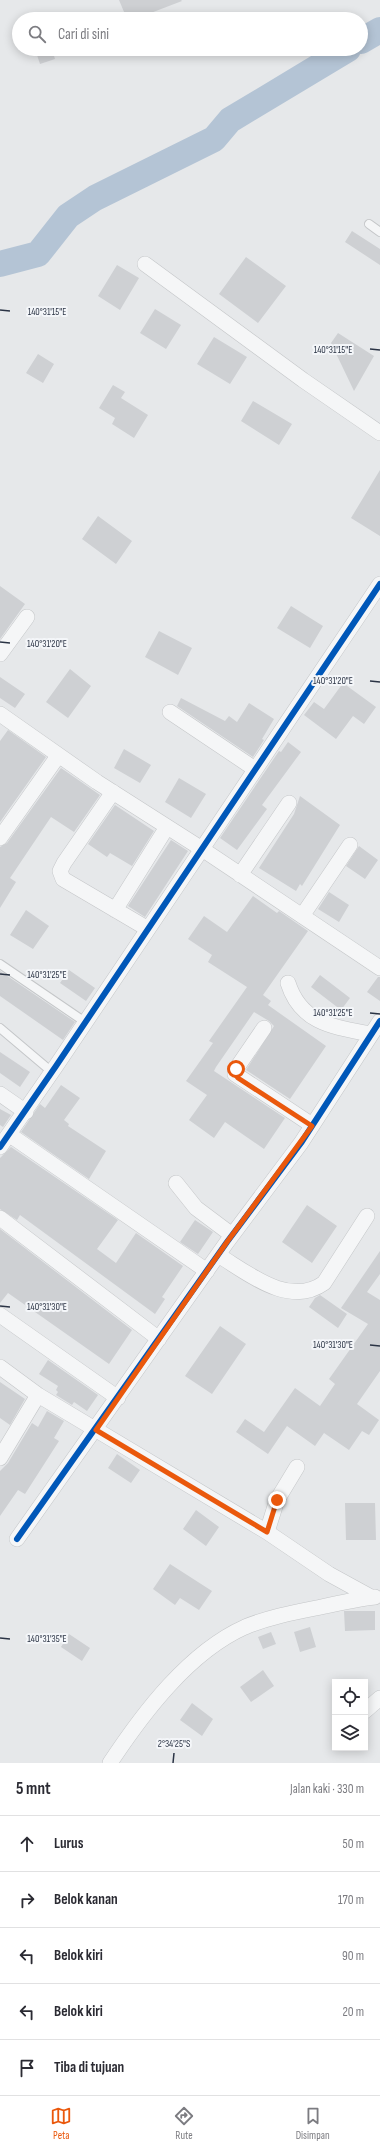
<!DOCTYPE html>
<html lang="id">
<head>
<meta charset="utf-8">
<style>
  :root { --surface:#fff; --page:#f2f2f3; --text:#2b2b33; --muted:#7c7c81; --line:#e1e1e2; --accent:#ea580c }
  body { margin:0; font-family:"Sofia Sans Condensed",sans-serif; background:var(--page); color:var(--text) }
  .controls { position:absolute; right:12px; bottom:12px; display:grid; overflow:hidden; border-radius:0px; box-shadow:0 2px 10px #0003 }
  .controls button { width:36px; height:36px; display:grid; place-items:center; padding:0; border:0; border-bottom:1px solid var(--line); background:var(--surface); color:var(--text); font:20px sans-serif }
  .stop { position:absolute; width:12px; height:12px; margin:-9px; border:3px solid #ea580c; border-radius:50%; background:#fff }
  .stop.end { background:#ea580c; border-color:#fff; box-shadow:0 1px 4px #0008 }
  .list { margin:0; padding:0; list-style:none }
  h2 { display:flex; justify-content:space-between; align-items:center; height:52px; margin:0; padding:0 16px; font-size:17px }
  h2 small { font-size:13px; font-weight:400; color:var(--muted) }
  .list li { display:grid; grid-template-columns:26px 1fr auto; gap:12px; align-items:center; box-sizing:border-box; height:56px; padding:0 16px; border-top:1px solid var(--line) }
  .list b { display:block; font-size:15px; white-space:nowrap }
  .list em { font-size:13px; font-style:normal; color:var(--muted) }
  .icon { flex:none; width:22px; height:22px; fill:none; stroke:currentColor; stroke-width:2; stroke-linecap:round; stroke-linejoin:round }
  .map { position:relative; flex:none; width:380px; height:1763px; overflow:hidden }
  .search { position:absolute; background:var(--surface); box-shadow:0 2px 10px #0003; left:12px; right:12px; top:12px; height:44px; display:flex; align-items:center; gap:10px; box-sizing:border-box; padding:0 14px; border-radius:22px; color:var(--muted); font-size:15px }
  .sheet { height:332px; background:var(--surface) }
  nav { display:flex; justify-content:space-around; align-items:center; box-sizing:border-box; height:56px; border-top:1px solid var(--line); background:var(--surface); font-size:11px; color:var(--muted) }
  nav a { display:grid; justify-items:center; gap:2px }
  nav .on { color:var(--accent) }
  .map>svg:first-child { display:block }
</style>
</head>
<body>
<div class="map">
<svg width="380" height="1763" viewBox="0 0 380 1763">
  <rect width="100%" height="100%" fill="#e6e8ea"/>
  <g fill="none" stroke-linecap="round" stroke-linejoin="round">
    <!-- river -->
    <path stroke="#b4c4d5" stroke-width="26" d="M361 41 380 30
      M0 264 38 254 68 216 95 198 214 139 230 120 348 49"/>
  </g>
  <!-- building -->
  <path fill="#ced0d3" d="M119 0H181L182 1 135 19H127Z
    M35 49H52L55 59 40 64Z
    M352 231 380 249V265L345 242Z
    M246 257 286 286 258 323 219 294Z
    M117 265 139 278 120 310 98 296Z
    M155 309 181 325 166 349 140 333Z
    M338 333 374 356 354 391 331 343Z
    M214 337 247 357 230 384 197 364Z
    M38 354 54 364 43 383 26 373Z
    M113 385 125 392 121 398 148 415 134 438 112 424 115 418 99 408Z
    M253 401 292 424 279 445 241 421Z
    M380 470V536L351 518Z
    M98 516 132 541 116 564 82 539Z
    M0 586 25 604 0 639Z
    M291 606 323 626 310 648 277 628Z
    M159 631 192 648 178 675 145 657Z
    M70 669 91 686 68 718 46 702Z
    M0 677 25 694 15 708 0 698Z
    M343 683 376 707 364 724 353 716 336 739 304 715 314 702 324 709Z
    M181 698 225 721 229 716 237 722 249 703 274 719 262 739 264 740 253 757 177 706Z
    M8 730 46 757 0 822V741Z
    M288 742 301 752 262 805 267 809 237 850 220 838 279 751 281 752Z
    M124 749 151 765 140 783 114 768Z
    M61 768 100 795 74 832 51 817 10 878 16 882 0 908V847L7 843Z
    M179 778 206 794 191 818 165 802Z
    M300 796 340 825 302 886 300 884 296 891 259 868 294 814Z
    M115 805 154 831 132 866 110 853 107 857 88 844Z
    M171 840 188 851 145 917 128 906Z
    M359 846 378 860 365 879 346 866Z
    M329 892 349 905 339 922 318 909Z
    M253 896 277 913 279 911 308 931 263 995 271 1001 268 1005 326 1046 290 1099 246 1070 274 1026 269 1021 254 1012 216 1067 214 1071 285 1118 264 1149 225 1122 214 1138 189 1120 207 1095 186 1081 213 1043 209 1041 247 987 208 962 212 955 188 939 204 916 227 932Z
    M26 910 49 926 33 949 10 935Z
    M69 970 95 988 86 1001 60 983Z
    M0 971 75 1022 63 1040 0 996Z
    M320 975 350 998 341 1010 311 987Z
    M378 977H380V1001L367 992Z
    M0 1052 30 1072 20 1087 0 1073Z
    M61 1085 80 1098 64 1120 69 1124 68 1126 106 1151 89 1179 21 1132 40 1104 45 1108Z
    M0 1109 11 1115 3 1127 0 1125Z
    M11 1147 118 1220 97 1249 116 1263 136 1233 183 1266 162 1297 165 1299 155 1314 20 1215 17 1220 0 1209V1158Z
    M307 1205 337 1226 312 1263 282 1242Z
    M195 1220 213 1232 198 1254 180 1242Z
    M0 1229 132 1330 109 1364 8 1293 0 1303Z
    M380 1251V1274L367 1292 380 1300V1371L357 1404 379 1420 369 1435 362 1431 349 1450 324 1433 315 1446 287 1426 268 1454 236 1432 245 1419 264 1432 295 1388 320 1406 335 1384 329 1379 368 1324 341 1308Z
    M320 1295 347 1314 338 1328 309 1307 315 1298Z
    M220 1326 246 1344 212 1394 185 1376Z
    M48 1360 98 1395 87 1411 74 1402 72 1405 56 1395 58 1392 56 1390 58 1386 39 1374Z
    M0 1382 25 1399 10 1425 0 1418Z
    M47 1411 64 1421 54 1438 59 1441 25 1494 18 1490 0 1516V1471L8 1463 32 1423 38 1427Z
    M117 1454 140 1470 131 1483 108 1468Z
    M345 1503H375L376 1540H346Z
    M196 1510 219 1527 206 1546 183 1529Z
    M170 1564 212 1591 199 1610 180 1598 175 1605 153 1589Z
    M344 1611H375V1630L345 1631Z
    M310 1627 316 1647 300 1652 294 1632Z
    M271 1632 276 1644 263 1649 258 1637Z
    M69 1634 90 1648 82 1661 61 1647Z
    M263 1670 274 1686 251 1702 240 1687Z
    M192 1703 213 1719 202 1736 180 1720Z"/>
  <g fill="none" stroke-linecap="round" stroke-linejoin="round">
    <!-- lane casing -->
    <g stroke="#c4c6c8" stroke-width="10">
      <path id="lane" d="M369 224 380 232
        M0 964 85 1022
        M0 1028 52 1072"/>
    </g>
    <!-- street casing -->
    <g stroke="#c4c6c8" stroke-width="16">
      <path id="street" d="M145 264 303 380 380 433
        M0 654 27 617
        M170 712 255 769
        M0 714 97 782 202 849 380 968
        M113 792 64 863 60 871 63 879 148 929
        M0 838 58 756
        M240 875 289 803
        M115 910 167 827
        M302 916 350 845
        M288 983C301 1024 334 1027 371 1034
        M264 1028 236 1069 235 1074 312 1125
        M0 1094 26 1112
        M10 1135 207 1271
        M0 1147 56 1066 380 584
        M176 1183 196 1208 232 1235
        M0 1218 159 1339
        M218 1255C248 1273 289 1308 324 1283L367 1216
        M0 1315 118 1398
        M0 1367 38 1395 267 1532 329 1574 371 1597
        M0 1458 38 1395
        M267 1532 277 1500 297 1467
        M17 1539 227 1242 301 1143 380 1021
        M365 1711 380 1698
        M110 1763C143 1713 189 1652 245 1627 269 1617 296 1612 321 1607 339 1603 357 1599 375 1597"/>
    </g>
    <!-- lane -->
    <use href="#lane" stroke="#f5f6f7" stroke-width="8"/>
    <!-- street -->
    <use href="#street" stroke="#f5f6f7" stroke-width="15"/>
    <!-- cycleway casing -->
    <g stroke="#f4f6f9" stroke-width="8">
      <path id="cycleway" d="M0 1147 56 1066 380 584
        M17 1539 227 1242 301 1143 380 1021"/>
    </g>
    <!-- cycleway -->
    <use href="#cycleway" stroke="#0057b8" stroke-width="6"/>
  </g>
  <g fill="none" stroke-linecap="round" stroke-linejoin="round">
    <!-- route -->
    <path stroke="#ea580c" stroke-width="5" d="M236 1069 235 1074 238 1078 312 1126 227 1242 96 1430 267 1532 277 1500"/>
  </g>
  <!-- ticks -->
  <path fill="none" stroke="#2b3445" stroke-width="1.5" d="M0 310 10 311M370 349 380 350M0 642 10 643M370 681 380 682M0 974 10 975M370 1013 380 1014M0 1306 10 1307M370 1345 380 1346M0 1638 10 1639M173 1763 174 1753"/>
  <g font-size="10" text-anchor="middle" fill="#2b3445" stroke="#f4f6f9" stroke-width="4" stroke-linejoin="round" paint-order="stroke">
    <text x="47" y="315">140°31'15"E</text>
    <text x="333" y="353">140°31'15"E</text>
    <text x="47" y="647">140°31'20"E</text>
    <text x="333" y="684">140°31'20"E</text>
    <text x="47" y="978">140°31'25"E</text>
    <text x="333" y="1016">140°31'25"E</text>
    <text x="47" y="1310">140°31'30"E</text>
    <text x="333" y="1348">140°31'30"E</text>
    <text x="47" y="1642">140°31'35"E</text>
    <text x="174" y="1747">2°34'25"S</text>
  </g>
</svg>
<div class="controls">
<button><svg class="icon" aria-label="locate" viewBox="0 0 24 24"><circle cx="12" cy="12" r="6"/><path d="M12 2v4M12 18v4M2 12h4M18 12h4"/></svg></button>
<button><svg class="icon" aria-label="layers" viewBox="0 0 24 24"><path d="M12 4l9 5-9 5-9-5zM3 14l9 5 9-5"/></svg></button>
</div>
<div class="stop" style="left:236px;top:1069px"></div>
<div class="stop end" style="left:277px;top:1500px"></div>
<div class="search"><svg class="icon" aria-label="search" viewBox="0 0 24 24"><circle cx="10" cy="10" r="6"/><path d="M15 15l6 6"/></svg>Cari di sini</div>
</div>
<section class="sheet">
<h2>5 mnt<small>Jalan kaki · 330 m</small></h2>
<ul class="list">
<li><svg class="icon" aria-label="ahead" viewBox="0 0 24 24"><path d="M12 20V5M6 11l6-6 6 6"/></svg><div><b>Lurus</b></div><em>50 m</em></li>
<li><svg class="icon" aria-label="right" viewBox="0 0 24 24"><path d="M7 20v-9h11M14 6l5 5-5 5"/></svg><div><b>Belok kanan</b></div><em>170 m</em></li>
<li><svg class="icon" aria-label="left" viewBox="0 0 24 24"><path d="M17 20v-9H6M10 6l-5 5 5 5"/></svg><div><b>Belok kiri</b></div><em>90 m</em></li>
<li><svg class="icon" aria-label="left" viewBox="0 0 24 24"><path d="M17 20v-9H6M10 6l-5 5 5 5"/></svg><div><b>Belok kiri</b></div><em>20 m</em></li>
<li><svg class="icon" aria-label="arrive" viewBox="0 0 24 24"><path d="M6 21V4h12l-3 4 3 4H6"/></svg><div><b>Tiba di tujuan</b></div></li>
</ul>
</section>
<nav>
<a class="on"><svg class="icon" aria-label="map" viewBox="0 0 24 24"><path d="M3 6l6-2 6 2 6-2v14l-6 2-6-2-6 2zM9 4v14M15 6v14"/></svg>Peta</a>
<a><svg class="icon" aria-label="directions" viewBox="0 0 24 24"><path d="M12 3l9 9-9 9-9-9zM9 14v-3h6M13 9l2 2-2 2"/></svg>Rute</a>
<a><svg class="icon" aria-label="saved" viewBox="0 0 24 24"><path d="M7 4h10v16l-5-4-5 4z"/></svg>Disimpan</a>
</nav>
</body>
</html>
